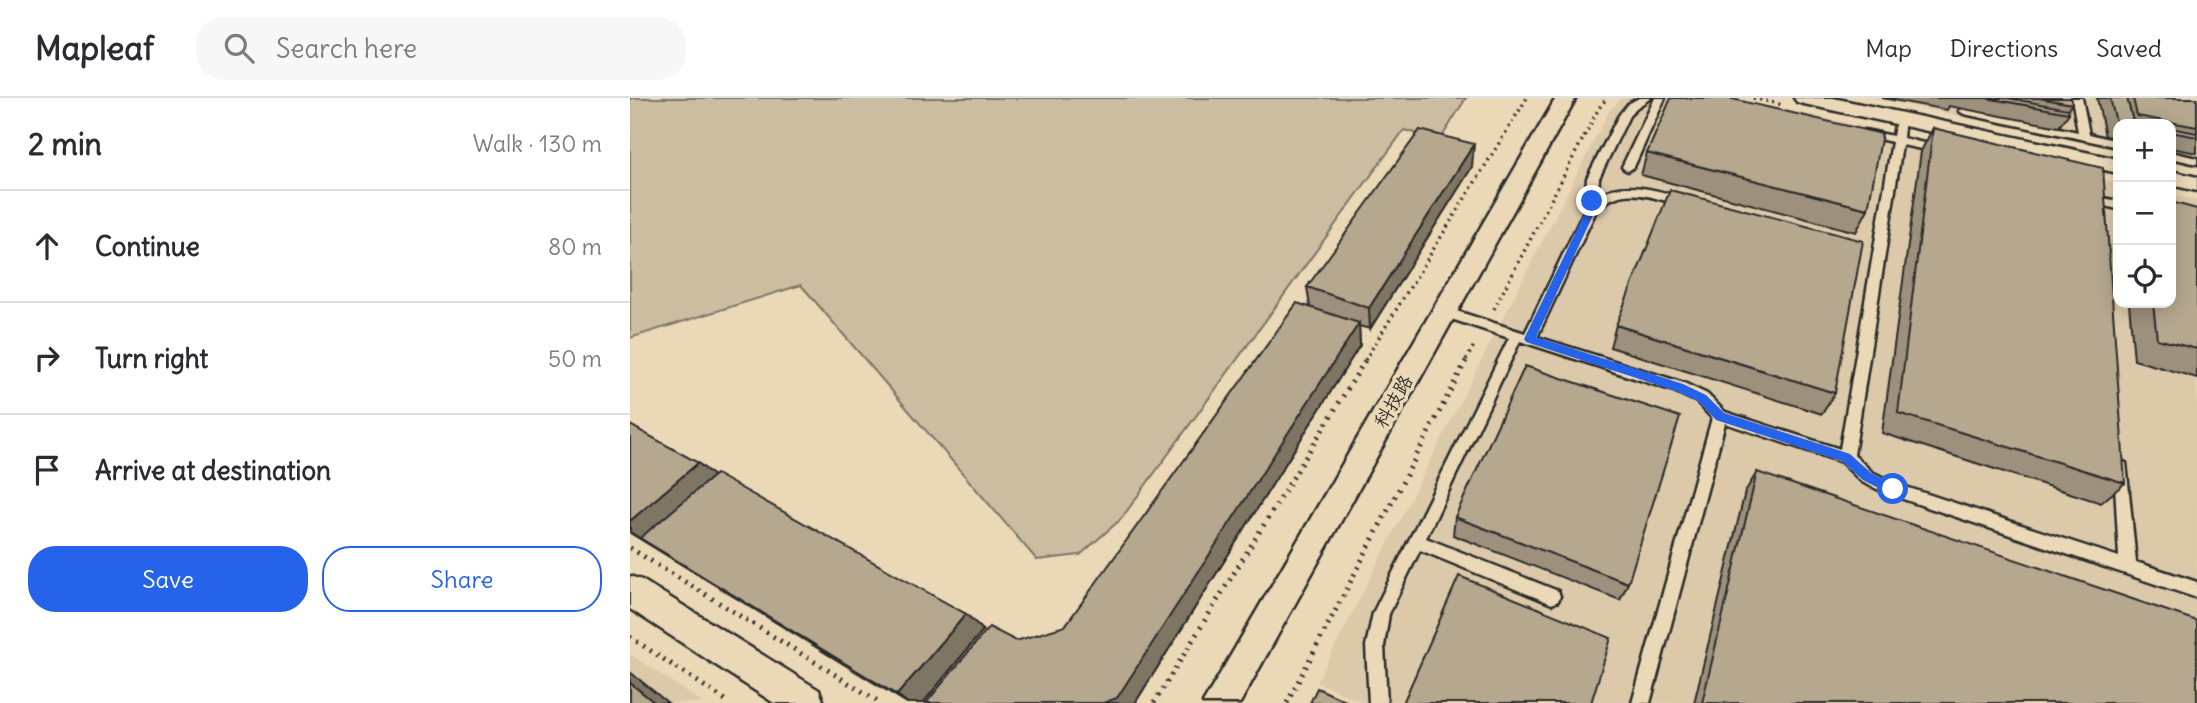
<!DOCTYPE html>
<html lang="en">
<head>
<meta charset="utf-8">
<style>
  :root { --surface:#fff; --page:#f7f7f7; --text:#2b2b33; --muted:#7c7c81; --line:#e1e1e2; --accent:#2563eb }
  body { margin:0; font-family:Delius,"LXGW WenKai TC",sans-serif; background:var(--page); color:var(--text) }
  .controls { position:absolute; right:21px; top:21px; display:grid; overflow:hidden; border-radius:14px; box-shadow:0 4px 18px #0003 }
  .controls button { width:63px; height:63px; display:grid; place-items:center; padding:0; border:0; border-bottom:2px solid var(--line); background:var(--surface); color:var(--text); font:35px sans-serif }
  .stop { position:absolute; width:21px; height:21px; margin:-16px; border:5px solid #2563eb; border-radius:50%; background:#fff }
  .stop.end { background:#2563eb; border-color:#fff; box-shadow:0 2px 7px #0008 }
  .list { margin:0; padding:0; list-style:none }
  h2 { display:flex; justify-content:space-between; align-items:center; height:91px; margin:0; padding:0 28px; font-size:30px }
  h2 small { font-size:23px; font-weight:400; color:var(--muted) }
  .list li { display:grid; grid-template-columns:46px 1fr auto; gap:21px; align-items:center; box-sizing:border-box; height:112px; padding:0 28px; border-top:2px solid var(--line) }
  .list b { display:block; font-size:26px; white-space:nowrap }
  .list em { font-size:23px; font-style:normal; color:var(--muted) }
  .actions { display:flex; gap:14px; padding:21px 28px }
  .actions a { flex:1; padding:16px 0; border:2px solid var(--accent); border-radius:28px; text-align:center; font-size:24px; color:var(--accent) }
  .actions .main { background:var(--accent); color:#fff }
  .icon { flex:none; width:38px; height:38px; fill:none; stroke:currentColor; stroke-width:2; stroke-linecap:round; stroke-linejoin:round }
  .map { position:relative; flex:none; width:1567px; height:605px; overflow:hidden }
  header { display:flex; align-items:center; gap:42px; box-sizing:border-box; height:98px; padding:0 35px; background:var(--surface); border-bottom:2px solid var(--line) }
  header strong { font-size:33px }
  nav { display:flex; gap:38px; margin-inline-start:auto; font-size:24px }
  .search { width:490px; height:63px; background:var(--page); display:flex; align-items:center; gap:18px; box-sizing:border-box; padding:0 24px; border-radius:28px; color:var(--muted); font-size:26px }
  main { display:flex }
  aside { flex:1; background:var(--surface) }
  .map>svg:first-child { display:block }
</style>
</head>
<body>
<header>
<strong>Mapleaf</strong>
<div class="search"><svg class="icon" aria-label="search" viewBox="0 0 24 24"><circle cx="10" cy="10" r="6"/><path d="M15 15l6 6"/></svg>Search here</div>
<nav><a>Map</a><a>Directions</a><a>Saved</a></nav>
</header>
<main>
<aside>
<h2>2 min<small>Walk · 130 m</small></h2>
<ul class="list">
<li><svg class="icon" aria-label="ahead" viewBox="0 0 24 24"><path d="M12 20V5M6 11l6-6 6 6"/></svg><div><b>Continue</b></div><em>80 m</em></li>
<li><svg class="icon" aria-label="right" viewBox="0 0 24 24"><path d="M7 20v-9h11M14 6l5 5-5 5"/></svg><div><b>Turn right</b></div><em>50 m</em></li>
<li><svg class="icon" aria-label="arrive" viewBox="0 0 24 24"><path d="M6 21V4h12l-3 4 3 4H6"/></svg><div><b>Arrive at destination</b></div></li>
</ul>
<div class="actions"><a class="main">Save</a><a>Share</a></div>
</aside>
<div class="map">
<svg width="1567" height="605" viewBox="0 0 1567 605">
  <rect width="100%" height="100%" fill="#ebd8b6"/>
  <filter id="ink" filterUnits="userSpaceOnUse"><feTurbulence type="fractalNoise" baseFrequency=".0143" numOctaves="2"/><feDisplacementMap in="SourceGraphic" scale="14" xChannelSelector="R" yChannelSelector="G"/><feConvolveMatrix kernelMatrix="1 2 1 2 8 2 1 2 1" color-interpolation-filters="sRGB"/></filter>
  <g filter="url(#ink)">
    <!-- built -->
    <path fill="#dbc9aa" d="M991 0H1104L1488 85V205H1541V97L1567 102V605H734L687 584 979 13Z
      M1243 0H1567V69L1541 64V26H1488V52Z
      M0 556 73 605H0Z"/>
    <!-- green -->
    <path fill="#ccbca0" stroke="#7c7466" stroke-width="2" d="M0 0H836L810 42 774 32 491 421 450 457 407 462 171 187 0 240Z"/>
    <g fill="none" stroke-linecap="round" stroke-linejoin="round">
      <!-- service casing -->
      <g stroke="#2b2b2b" stroke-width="5">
        <path id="service" d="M1009 0H1021L1006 10 999 18 969 80 968 97C996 81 1028 93 1057 101L1059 104 1053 108C1022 99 991 85 966 113L907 239 1054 285 1077 296 1095 314 1210 351 1262 44 1231 37 1230 35 1235 32 1263 38 1266 21 1271 18 1275 19 1273 40 1314 50 1315 52 1310 55 1272 47 1224 357 1242 374 1267 386 1489 459 1484 369 1486 365 1491 363 1496 365 1506 464 1567 484V500L1258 396 1232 384 1211 364 1095 325 1020 605H1002L1082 320 1067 304 1044 293 890 243 796 440 928 493 930 498 928 503 922 506 790 452 759 516 754 548 757 605H739L736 548 743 515 879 240 809 217 808 214 814 209 895 235 955 111 957 80 989 17 998 6Z
          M1025 0H1035L1004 69 998 73 994 71 992 69Z
          M1442 0H1452L1459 36 1488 43V49L1334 16 1329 13 1334 10 1448 34Z
          M1541 54 1567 60V66L1541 60Z
          M1473 100 1488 103V111L1469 107V101Z"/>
      </g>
      <!-- minor casing -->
      <g stroke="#2b2b2b" stroke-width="5">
        <path id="minor" d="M926 0H946L610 605H573Z
          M1164 0H1203L1488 61V75L1174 6 1167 4Z
          M1541 73 1567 79V93L1541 87Z
          M0 478 12 482 189 592 194 605H144L0 511Z"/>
      </g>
      <!-- path-far1 -->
      <path stroke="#2b2b2b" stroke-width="3.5" stroke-dasharray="2 4.5" stroke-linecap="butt" d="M1123 0 1153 7
        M864 211 969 10 977 0
        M735 262 897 0
        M836 262 845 246"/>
      <!-- path -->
      <path stroke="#2b2b2b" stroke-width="5" stroke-dasharray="2 6" stroke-linecap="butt" d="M0 450 251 605
        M0 539 100 605
        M524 605 736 261
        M657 605 837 261"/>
      <!-- service -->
      <use href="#service" fill="#ebd8b6" fill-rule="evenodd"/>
      <!-- minor -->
      <use href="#minor" fill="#ebd8b6" fill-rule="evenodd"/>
    </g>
    <!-- wall -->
    <path fill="#9d907b" stroke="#2b2b2b" stroke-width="2" d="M1252 0H1441L1442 6 1438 11 1439 15 1429 29 1319 8 1317 12Z
      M1467 0H1567V55L1541 50V26H1488V40L1475 38Z
      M1303 30 1495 385 1471 405 1252 335 1291 53Z
      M1017 55 1238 111 1226 134 1011 77Z
      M842 69 740 231 729 228 730 247 505 605 435 528 680 209 677 189Z
      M1567 111V280L1504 262 1499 205H1541Z
      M986 227 1205 295 1192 316 980 249Z
      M0 327 68 365 83 378 336 516 353 532 293 605H277L0 435Z
      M1127 374 1567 605H1064L1115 394Z
      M825 419 998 485 990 502 823 437Z"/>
    <!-- shaded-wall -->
    <path fill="#7f7564" stroke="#2b2b2b" stroke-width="2" d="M844 46 842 69 740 231 739 210Z
      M729 225 730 247 505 605H473Z
      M68 365 92 385 21 447 0 434V423Z
      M336 516 353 532 293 605H278L267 597Z
      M0 574 38 605H25L0 585Z"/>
    <!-- building -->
    <path fill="#b6a78f" stroke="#2b2b2b" stroke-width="2" d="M1041 0H1098L1252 36 1238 111 1017 55Z
      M1356 0H1377L1438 11 1439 15Z
      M1409 0H1441L1442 6Z
      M1480 0H1497L1503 23 1521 26H1498L1486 24Z
      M1503 0H1567V29L1507 18Z
      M1303 30 1473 70 1495 385 1268 315Z
      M1541 30 1567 35V39L1541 34Z
      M790 32 844 46 739 210 677 189Z
      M1040 92 1233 143 1205 295 986 227Z
      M1541 104 1567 111V251L1527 241 1523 205H1541Z
      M667 205 729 225 487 600 473 605H296L359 529 386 543 435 528Z
      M895 268 1050 319 998 485 825 419Z
      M0 327 68 365 0 423Z
      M1127 374 1567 523V605H1072Z
      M86 376 336 516 267 597 10 440Z
      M829 478 981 540 961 605H773Z
      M0 585 25 605H0Z
      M687 590 720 605H680Z"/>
  </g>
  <!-- route -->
  <path fill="#2563eb" d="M959 101H965L966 111 906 239 1053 286 1076 297 1094 315 1220 356 1241 375 1267 388V395H1258L1233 382 1212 363 1086 322 1068 303 1046 293 896 244 894 241 957 111Z"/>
  <g text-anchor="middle" stroke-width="7" stroke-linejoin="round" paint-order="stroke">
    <!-- street labels -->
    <g font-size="19" fill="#2b2b2b" stroke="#ebd8b6">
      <text transform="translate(763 303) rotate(-60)" y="7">科技路</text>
    </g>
  </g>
</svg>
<div class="controls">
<button>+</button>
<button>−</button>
<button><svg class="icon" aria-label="locate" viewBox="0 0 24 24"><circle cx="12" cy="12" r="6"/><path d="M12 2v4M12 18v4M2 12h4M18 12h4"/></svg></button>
</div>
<div class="stop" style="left:1263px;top:391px"></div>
<div class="stop end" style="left:962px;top:103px"></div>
</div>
</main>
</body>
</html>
